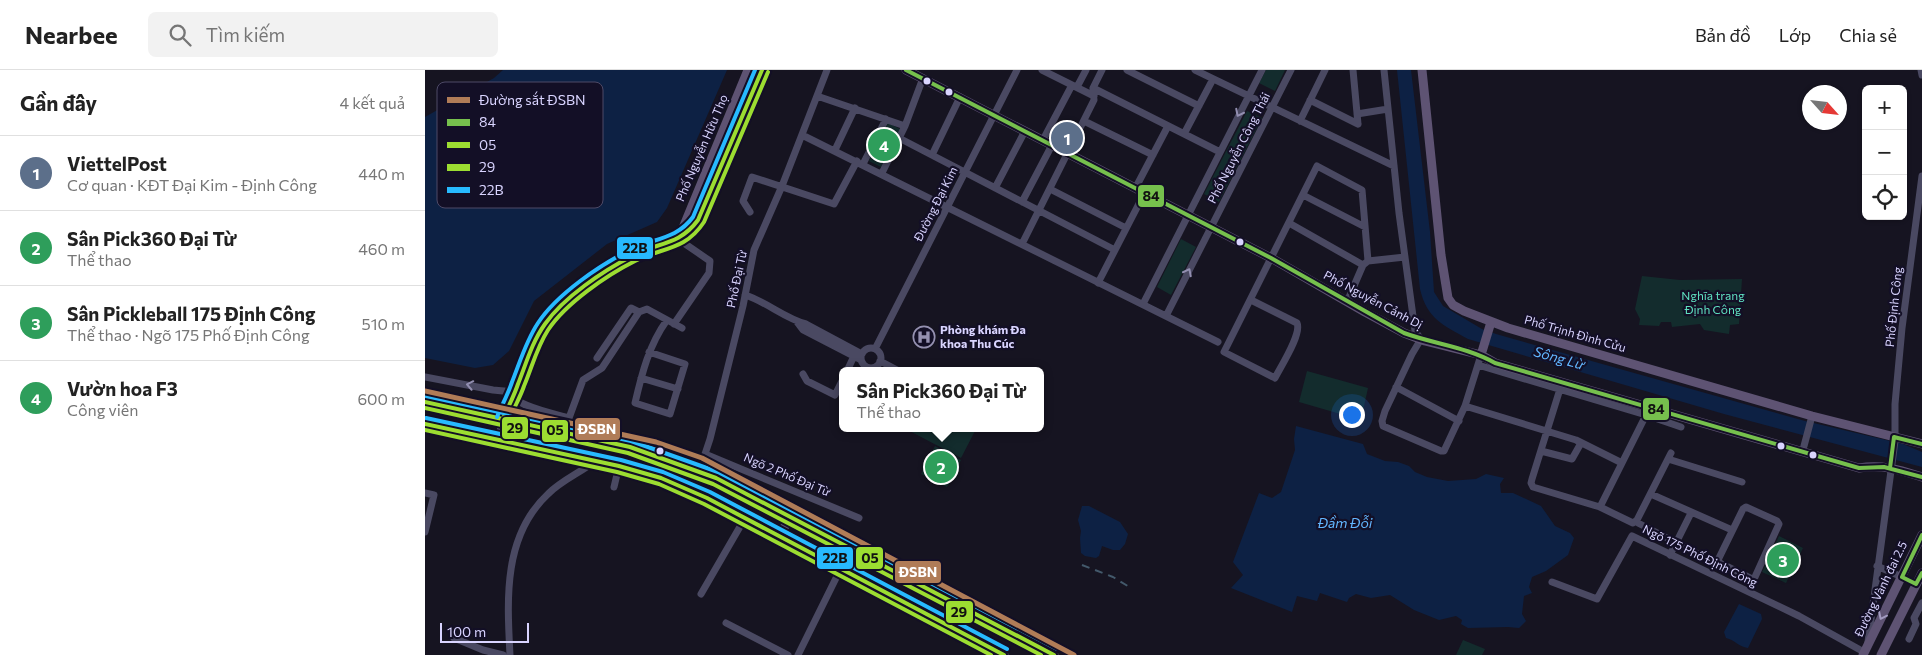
<!DOCTYPE html>
<html lang="vi">
<head>
<meta charset="utf-8">
<style>
  :root { --surface:#fff; --page:#f2f2f2; --text:#222; --muted:#767676; --line:#e0e0e0; --accent:#2563eb }
  body { margin:0; font-family:Commissioner,sans-serif; background:var(--page); color:var(--text) }
  .controls { position:absolute; right:15px; top:15px; display:grid; overflow:hidden; border-radius:8px; box-shadow:0 1px 4px #0004 }
  .controls button { width:45px; height:45px; display:grid; place-items:center; padding:0; border:0; border-bottom:1px solid var(--line); background:var(--surface); color:var(--text); font:25px sans-serif }
  .compass { position:absolute; left:1377px; top:15px; width:45px; height:45px; border-radius:50%; background:var(--surface); box-shadow:0 1px 4px #0004; rotate:117deg }
  .scale { position:absolute; left:15px; bottom:12px; width:89px; box-sizing:border-box; padding-left:5px; border:2px solid #d9d4ff; border-top:0; font-size:14px; line-height:18px; white-space:nowrap; color:#d9d4ff; -webkit-text-stroke:4px #130f26; paint-order:stroke }
  .you { position:absolute; left:926px; top:344px; width:18px; height:18px; margin:-12px; border:4px solid #fff; border-radius:50%; background:#1a73e8; box-shadow:0 0 0 8px #1a73e833 }
  .badge { display:grid; place-items:center; width:32px; height:32px; border-radius:50%; background:var(--accent); color:#fff; font-size:16px; font-weight:700 }
  .pin { position:absolute; translate:-50% -50%; border:2px solid #fff; box-shadow:0 1px 5px #0006 }
  .popup { position:absolute; left:414px; top:297px; width:205px; height:65px; box-sizing:border-box; display:grid; place-content:center; border-radius:8px; background:var(--surface); filter:drop-shadow(0 1px 4px #0005); font-size:16px; white-space:nowrap; color:var(--muted) }
  .popup b { font-size:19px; color:var(--text) }
  .popup::after { content:''; position:absolute; left:50%; top:100%; margin-left:-10px; border:10px solid transparent; border-top-color:var(--surface) }
  .list { margin:0; padding:0; list-style:none }
  h2 { display:flex; justify-content:space-between; align-items:center; height:65px; margin:0; padding:0 20px; font-size:21px }
  h2 small { font-size:16px; font-weight:400; color:var(--muted) }
  .list li { display:grid; grid-template-columns:32px 1fr auto; gap:15px; align-items:center; box-sizing:border-box; height:75px; padding:0 20px; border-top:1px solid var(--line) }
  .list b { display:block; font-size:19px; white-space:nowrap }
  .list p { margin:0; font-size:16px; white-space:nowrap; color:var(--muted) }
  .list em { font-size:16px; font-style:normal; color:var(--muted) }
  .icon { flex:none; width:28px; height:28px; fill:none; stroke:currentColor; stroke-width:2; stroke-linecap:round; stroke-linejoin:round }
  .map { position:relative; flex:none; width:1497px; height:585px; overflow:hidden }
  header { display:flex; align-items:center; gap:30px; box-sizing:border-box; height:70px; padding:0 25px; background:var(--surface); border-bottom:1px solid var(--line) }
  header strong { font-size:24px }
  nav { display:flex; gap:28px; margin-inline-start:auto; font-size:18px }
  .search { width:350px; height:45px; background:var(--page); display:flex; align-items:center; gap:12px; box-sizing:border-box; padding:0 18px; border-radius:8px; color:var(--muted); font-size:19px }
  main { display:flex }
  aside { flex:1; background:var(--surface) }
  .map>svg:first-child { display:block }
</style>
</head>
<body>
<header>
<strong>Nearbee</strong>
<div class="search"><svg class="icon" aria-label="search" viewBox="0 0 24 24"><circle cx="10" cy="10" r="6"/><path d="M15 15l6 6"/></svg>Tìm kiếm</div>
<nav><a>Bản đồ</a><a>Lớp</a><a>Chia sẻ</a></nav>
</header>
<main>
<aside>
<h2>Gần đây<small>4 kết quả</small></h2>
<ul class="list">
<li><span class="badge" style="background:#5c6f8a">1</span><div><b>ViettelPost</b><p>Cơ quan · KĐT Đại Kim - Định Công</p></div><em>440 m</em></li>
<li><span class="badge" style="background:#2e9e5b">2</span><div><b>Sân Pick360 Đại Từ</b><p>Thể thao</p></div><em>460 m</em></li>
<li><span class="badge" style="background:#2e9e5b">3</span><div><b>Sân Pickleball 175 Định Công</b><p>Thể thao · Ngõ 175 Phố Định Công</p></div><em>510 m</em></li>
<li><span class="badge" style="background:#2e9e5b">4</span><div><b>Vườn hoa F3</b><p>Công viên</p></div><em>600 m</em></li>
</ul>
</aside>
<div class="map">
<svg width="1497" height="585" viewBox="0 0 1497 585">
  <rect width="100%" height="100%" fill="#161421"/>
  <!-- green -->
  <path fill="#132c2d" d="M841 0H860L850 21 834 13Z
    M822 41 837 48 794 132 779 124Z
    M463 53 475 59 456 97 444 91Z
    M756 169 771 177 746 225 732 217Z
    M1217 206 1255 210 1317 209 1314 254 1305 255 1304 264 1279 260 1275 254 1247 257 1246 252H1236L1234 256 1214 255 1215 249 1210 239Z
    M882 301 943 318 936 350 874 332Z
    M479 358H550L551 359 536 388Z
    M510 376 536 390 522 417 496 404Z
    M1354 466 1378 478 1361 513 1337 502Z
    M1038 570 1060 579 1057 585H1031Z"/>
  <!-- water -->
  <path fill="#0d2144" d="M78 0H302L242 138 232 152 182 174 109 231 84 281 68 295 50 298 0 288V47L69 8Z
    M972 0H986L1005 162 1009 222 1018 236 1057 259 1071 264 1380 351 1478 374 1497 382V397L1299 344 1043 269C1018 255 1002 249 995 219Z
    M871 356 938 374 942 384 960 391 973 392 984 396 990 402 1002 407 1023 411 1051 409 1061 404 1079 408 1075 414 1076 423H1088L1116 436 1130 456 1145 463 1149 468 1143 485 1121 501 1107 507 1104 517 1107 523 1099 526 1097 544 1101 551 1094 558 1083 557 1043 558 1036 554 1037 550 1031 546 1014 550 989 540 965 525 946 528 931 524 924 528 922 532 895 523 892 531 872 526 867 542 806 518 818 505 808 492 834 423 847 428 856 422 870 380 869 369Z
    M657 436H664L695 452 703 464 700 474 695 480H688L677 476 674 486 671 488 660 486 656 483 655 468 656 461 653 450Z
    M1314 534 1336 544 1337 549 1323 578C1314 577 1310 570 1301 568L1299 562Z"/>
  <g fill="none" stroke-linecap="round" stroke-linejoin="round">
    <!-- minor -->
    <path stroke="#4a4962" stroke-width="7" d="M617 0 669 26
      M702 0 774 36
      M770 0 969 96
      M928 0 933 54
      M959 0 974 143 990 261 996 269 987 284 960 341 957 351 958 356 1016 381H1019L1040 336 1056 285
      M1496 0 1497 5
      M652 17 661 0
      M668 18 795 82
      M392 26 480 56
      M885 30 933 54
      M932 44 963 39
      M659 51 728 85
      M875 51 900 0
      M759 64 788 9
      M377 65 793 272
      M474 68 690 180
      M618 70 647 15
      M410 80 430 38
      M507 85 535 27
      M438 94 461 49
      M457 103 480 56 498 8
      M711 117 743 56
      M570 118 600 61
      M625 119 701 158
      M878 125 940 157
      M597 132 627 75
      M325 142 318 131 327 107 409 134 432 91
      M864 153 938 195
      M597 174 669 30 668 18 677 0
      M673 213 720 122
      M320 225C342 232 359 248 381 254L437 284
      M826 230 872 253C877 264 856 296 850 308L799 282 892 96 937 120 943 191
      M922 232 938 195 943 191 980 187
      M718 234 837 0
      M741 246 866 0
      M372 252 378 260 436 290
      M249 254 284 203 285 191 253 169
      M436 288a10 10 0 1 1 20 0a10 10 0 1 1-20 0Z
      M450 279 592 0
      M224 282 260 294 245 344 210 333C217 303 224 275 242 250
      M172 288 206 238 214 242
      M455 291 474 301
      M1053 295 1221 345
      M422 301 429 286
      M378 304 382 311 410 325 417 311
      M0 307 68 320 89 322
      M216 308 253 319
      M971 317 1034 351
      M1135 319 1107 409 1106 413 1108 417 1175 437 1208 453 1212 450 1246 383
      M88 326C94 337 131 344 144 348L158 310 177 298 214 242 222 239 257 258
      M1040 336 1151 370 1197 393
      M1379 376 1387 346
      M1116 381 1147 389 1156 373
      M280 384 434 448
      M1243 389 1317 412
      M271 400 280 384 285 369 318 236 329 180 357 116 402 0
      M189 417 194 396
      M0 423 9 425 0 462
      M1228 425 1307 460
      M1175 437 1221 345 1256 357
      M1321 437 1352 451 1354 454 1330 507 1327 509 1295 493 1293 490 1318 439Z
      M1213 453 1273 484
      M1245 485 1266 443
      M1452 496 1477 507
      M1127 512 1172 529 1207 466 1374 546 1439 582
      M276 524 320 448
      M301 553 363 585
      M29 568 58 580 78 585
      M1484 569 1491 554 1489 548 1497 533
      M1443 572 1470 371V334L1477 258 1497 106
      M85 585C82 529 78 466 123 424 137 410 155 403 170 391
      M373 585 416 498"/>
    <!-- major -->
    <path stroke="#5e5373" stroke-width="9" d="M481 0 846 188 940 242 979 263 1000 271 1056 285 1070 293 1434 398C1458 394 1475 400 1497 407
      M997 0 1016 185 1023 228 1028 235 1039 241 1083 258 1387 346 1497 374
      M259 166 258 158 323 0
      M1056 285 1066 252
      M0 332 205 377 242 389 291 408 629 585
      M0 354 194 396 236 408 282 428 355 466 579 585
      M74 370 81 339 110 272 120 254 133 239 149 226 209 184 253 169 262 164 273 150 337 0
      M355 466 365 446
      M1438 585 1497 465
      M1456 585 1497 503"/>
    <!-- rail -->
    <path stroke="#43596b" stroke-width="2" stroke-dasharray="8 6" stroke-linecap="butt" d="M657 495 688 507 706 518"/>
    <!-- bus-1 casing -->
    <g stroke="#130f26" stroke-width="8">
      <path id="bus-1" d="M481 0 846 188 979 263C1009 274 1042 277 1070 293L1434 398 1459 397 1497 407
        M1465 398 1469 367 1497 374
        M1497 465 1477 507 1491 514 1497 503"/>
    </g>
    <!-- bus-2 casing -->
    <g stroke="#130f26" stroke-width="8">
      <path id="bus-2" d="M0 332 205 377 291 408 629 585
        M78 349C83 337 89 326 93 314 101 294 107 272 120 254 139 227 178 201 207 186 232 172 254 176 273 150L337 0
        M0 354 194 396 236 408 282 428 579 585"/>
    </g>
    <!-- bus-3 casing -->
    <g stroke="#130f26" stroke-width="8">
      <path id="bus-3" d="M0 338 203 383 288 414 616 585
        M84 351C88 339 95 328 99 316 107 297 112 277 123 260 141 233 182 205 210 191 237 177 260 181 279 152L343 2
        M0 360 192 402 234 414 279 434 566 585"/>
    </g>
    <!-- bus-4 casing -->
    <g stroke="#130f26" stroke-width="8">
      <path id="bus-4" d="M1 326 206 371 293 402 632 579
        M72 347C77 335 83 324 87 312 95 292 101 271 113 253 132 224 175 195 205 180 228 168 251 170 268 147L330 0
        M1 348 196 390 238 402 285 422 582 579"/>
    </g>
    <!-- bus-1 -->
    <use href="#bus-1" stroke="#76c04d" stroke-width="4"/>
    <!-- bus-2 -->
    <use href="#bus-2" stroke="#9cdd31" stroke-width="4"/>
    <!-- bus-3 -->
    <use href="#bus-3" stroke="#9cdd31" stroke-width="4"/>
    <!-- bus-4 -->
    <use href="#bus-4" stroke="#27baff" stroke-width="4"/>
    <!-- rail-1 casing -->
    <g stroke="#130f26" stroke-width="9">
      <path id="rail-1" d="M0 321 231 372 277 388 649 585"/>
    </g>
    <!-- rail-1 -->
    <use href="#rail-1" stroke="#b07c57" stroke-width="5"/>
  </g>
  <!-- one-way arrows -->
  <defs><path id="oneway-chevron" d="M-2-3.5L2.5 0L-2 3.5" fill="none" stroke-width="1.6" stroke-linecap="round" stroke-linejoin="round" transform="scale(1.25)"/></defs>
  <g stroke="#928eb0">
    <use href="#oneway-chevron" transform="translate(814 43) rotate(117)"/>
    <use href="#oneway-chevron" transform="translate(763 202) rotate(-63)"/>
    <use href="#oneway-chevron" transform="translate(45 315) rotate(-169)"/>
  </g>
  <use stroke="#a29ac0" href="#oneway-chevron" transform="translate(1457 546) rotate(116)"/>
  <!-- icons -->
  <defs>
    <g id="hospital-ring" transform="scale(1.125)"><circle r="9.5" fill="#130f26" stroke="#9591b1" stroke-width="1.5"/><path d="M-5-5h3v3.5h4V-5h3V5h-3V1.5h-4V5h-3Z" fill="#9591b1"/></g>
  </defs>
  <g fill-rule="evenodd">
    <use href="#hospital-ring" x="499" y="267"/>
  </g>
  <!-- markers -->
  <g fill="#d9d4ff" stroke="#130f26" stroke-width="2">
    <circle cx="502" cy="11" r="4.5"/>
    <circle cx="524" cy="22" r="4.5"/>
    <circle cx="815" cy="172" r="4.5"/>
    <circle cx="1356" cy="376" r="4.5"/>
    <circle cx="235" cy="381" r="4.5"/>
    <circle cx="1388" cy="385" r="4.5"/>
  </g>
  <g text-anchor="middle" stroke-width="4.5" stroke-linejoin="round" paint-order="stroke">
    <!-- street labels -->
    <g font-size="12" fill="#d9d4ff" stroke="#130f26">
      <text transform="translate(277 78) rotate(-67)" y="4">Phố Nguyễn Hữu Thọ</text>
      <text transform="translate(814 78) rotate(-63)" y="4">Phố Nguyễn Công Thái</text>
      <text transform="translate(511 134) rotate(-63)" y="4">Đường Đại Kim</text>
      <text transform="translate(312 209) rotate(-78)" y="4">Phố Đại Từ</text>
      <text transform="translate(948 230) rotate(28)" y="4">Phố Nguyễn Cảnh Dị</text>
      <text transform="translate(1469 237) rotate(-84)" y="4">Phố Định Công</text>
      <text transform="translate(1150 264) rotate(16)" y="4">Phố Trịnh Đình Cửu</text>
      <text transform="translate(362 405) rotate(23)" y="4">Ngõ 2 Phố Đại Từ</text>
      <text transform="translate(1275 486) rotate(26)" y="4">Ngõ 175 Phố Định Công</text>
      <text transform="translate(1456 519) rotate(-64)" y="4">Đường Vành đai 2.5</text>
    </g>
    <!-- park labels -->
    <g font-size="12" fill="#5fe0c0" stroke="#130f26">
      <text x="1288" y="230">Nghĩa trang<tspan x="1288" dy="14">Định Công</tspan></text>
    </g>
    <!-- poi labels -->
    <g font-size="12" font-weight="bold" fill="#d9d4ff" stroke="#130f26" text-anchor="start">
      <text x="515" y="264">Phòng khám Đa<tspan x="515" dy="14">khoa Thu Cúc</tspan></text>
    </g>
    <!-- water labels -->
    <g font-size="14" font-style="italic" fill="#62b6ff" stroke="#130f26">
      <text transform="translate(1134 288) rotate(16)" y="5">Sông Lừ</text>
      <text x="920" y="458">Đầm Đỗi</text>
    </g>
  </g>
  <!-- legend -->
  <rect x="12" y="12" width="166" height="126" rx="8" fill="#130f26" stroke="#4e4a67" stroke-width="1"/>
  <rect x="22" y="27" width="23" height="6" fill="#b07c57"/>
  <rect x="22" y="49" width="23" height="7" fill="#76c04d"/>
  <rect x="22" y="72" width="23" height="6" fill="#9cdd31"/>
  <rect x="22" y="94" width="23" height="7" fill="#9cdd31"/>
  <rect x="22" y="117" width="23" height="6" fill="#27baff"/>
  <g font-size="14" fill="#d9d4ff">
    <text x="54" y="35">Đường sắt ĐSBN</text>
    <text x="54" y="57">84</text>
    <text x="54" y="80">05</text>
    <text x="54" y="102">29</text>
    <text x="54" y="125">22B</text>
  </g>
  <g stroke="#130f26" stroke-width="2">
    <rect x="712" y="114" width="28" height="24" rx="5" fill="#76c04d"/>
    <rect x="191" y="166" width="38" height="24" rx="5" fill="#27baff"/>
    <rect x="1217" y="327" width="28" height="24" rx="5" fill="#76c04d"/>
    <rect x="76" y="346" width="28" height="24" rx="5" fill="#9cdd31"/>
    <rect x="149" y="347" width="47" height="24" rx="5" fill="#b07c57"/>
    <rect x="116" y="349" width="28" height="24" rx="5" fill="#9cdd31"/>
    <rect x="391" y="476" width="38" height="24" rx="5" fill="#27baff"/>
    <rect x="430" y="476" width="29" height="24" rx="5" fill="#9cdd31"/>
    <rect x="469" y="490" width="48" height="24" rx="5" fill="#b07c57"/>
    <rect x="520" y="530" width="29" height="24" rx="5" fill="#9cdd31"/>
  </g>
  <g font-size="14" text-anchor="middle" font-weight="bold" fill="#fff">
    <text x="172" y="364">ĐSBN</text>
    <text x="493" y="507">ĐSBN</text>
  </g>
  <g font-size="14" text-anchor="middle" font-weight="bold" fill="#111">
    <text x="726" y="131">84</text>
    <text x="210" y="183">22B</text>
    <text x="1231" y="344">84</text>
    <text x="90" y="363">29</text>
    <text x="130" y="365">05</text>
    <text x="410" y="493">22B</text>
    <text x="445" y="493">05</text>
    <text x="534" y="547">29</text>
  </g>
</svg>
<div class="controls">
<button>+</button>
<button>−</button>
<button><svg class="icon" aria-label="locate" viewBox="0 0 24 24"><circle cx="12" cy="12" r="6"/><path d="M12 2v4M12 18v4M2 12h4M18 12h4"/></svg></button>
</div>
<svg class="compass" viewBox="-18 -18 36 36"><path d="M0-13l5 13h-10z" fill="#e53935"/><path d="M0 13l5-13h-10z" fill="#767676"/></svg>
<div class="scale">100 m</div>
<div class="you"></div>
<div class="pin badge" style="left:642px;top:68px;background:#5c6f8a">1</div>
<div class="pin badge" style="left:516px;top:397px;background:#2e9e5b">2</div>
<div class="popup"><b>Sân Pick360 Đại Từ</b>Thể thao</div>
<div class="pin badge" style="left:1358px;top:490px;background:#2e9e5b">3</div>
<div class="pin badge" style="left:459px;top:75px;background:#2e9e5b">4</div>
</div>
</main>
</body>
</html>
